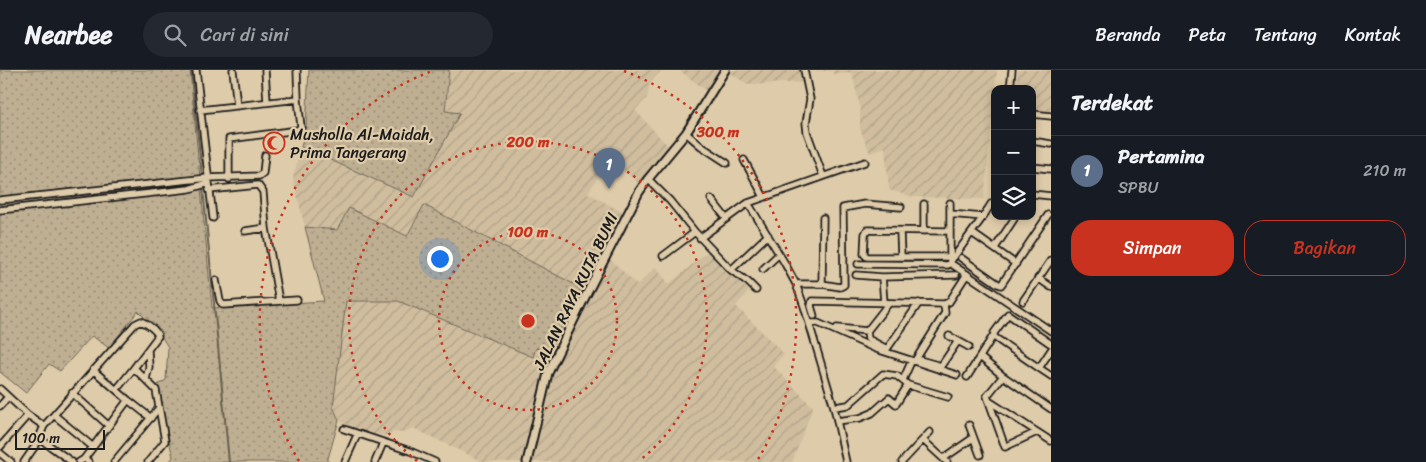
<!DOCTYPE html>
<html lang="id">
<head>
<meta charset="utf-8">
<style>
  :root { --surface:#171b24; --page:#242831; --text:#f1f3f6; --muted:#9ea1a6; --line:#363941; --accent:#c8321e }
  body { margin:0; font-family:Sriracha,sans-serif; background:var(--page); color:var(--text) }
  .controls { position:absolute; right:15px; top:15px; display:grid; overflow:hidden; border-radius:10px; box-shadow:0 2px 8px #0003 }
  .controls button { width:45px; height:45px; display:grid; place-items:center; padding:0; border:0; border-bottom:1px solid var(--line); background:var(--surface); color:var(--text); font:25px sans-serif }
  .scale { position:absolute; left:15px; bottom:12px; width:90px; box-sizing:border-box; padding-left:5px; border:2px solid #1c1c1c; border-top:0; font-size:14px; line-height:18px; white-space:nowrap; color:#1c1c1c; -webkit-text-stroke:4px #decba9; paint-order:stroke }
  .you { position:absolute; left:439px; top:188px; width:18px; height:18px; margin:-12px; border:4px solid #fff; border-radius:50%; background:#1a73e8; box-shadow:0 0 0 8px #1a73e833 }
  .badge { display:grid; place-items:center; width:32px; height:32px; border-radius:50%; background:var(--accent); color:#fff; font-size:16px; font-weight:700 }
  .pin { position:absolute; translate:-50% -41px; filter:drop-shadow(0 1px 2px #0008) }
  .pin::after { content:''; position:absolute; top:26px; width:18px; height:15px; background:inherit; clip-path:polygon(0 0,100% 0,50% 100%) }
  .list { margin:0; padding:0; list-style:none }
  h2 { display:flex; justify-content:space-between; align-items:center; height:65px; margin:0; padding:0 20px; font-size:21px }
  h2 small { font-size:16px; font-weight:400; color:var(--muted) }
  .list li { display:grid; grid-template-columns:32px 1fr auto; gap:15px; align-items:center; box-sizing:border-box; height:70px; padding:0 20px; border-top:1px solid var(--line) }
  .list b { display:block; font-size:19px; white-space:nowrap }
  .list p { margin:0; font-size:16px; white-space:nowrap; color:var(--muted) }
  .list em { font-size:16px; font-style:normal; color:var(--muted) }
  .actions { display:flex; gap:10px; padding:15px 20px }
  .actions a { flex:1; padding:11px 0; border:1px solid var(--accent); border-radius:20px; text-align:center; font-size:18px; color:var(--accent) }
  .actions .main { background:var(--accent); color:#fff }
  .icon { flex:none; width:28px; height:28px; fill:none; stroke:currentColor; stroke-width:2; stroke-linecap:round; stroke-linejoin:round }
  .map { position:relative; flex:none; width:1051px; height:392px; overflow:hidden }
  header { display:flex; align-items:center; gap:30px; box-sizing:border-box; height:70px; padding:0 25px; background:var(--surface); border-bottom:1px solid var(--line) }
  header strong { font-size:24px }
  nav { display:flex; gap:28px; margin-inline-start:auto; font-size:18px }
  .search { width:350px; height:45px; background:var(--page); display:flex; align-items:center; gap:12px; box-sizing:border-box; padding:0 18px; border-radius:28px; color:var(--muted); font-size:19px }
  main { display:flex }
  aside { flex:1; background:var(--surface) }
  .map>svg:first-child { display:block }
</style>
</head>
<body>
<header>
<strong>Nearbee</strong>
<div class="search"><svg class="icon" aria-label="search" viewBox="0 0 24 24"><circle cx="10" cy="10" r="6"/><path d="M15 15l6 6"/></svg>Cari di sini</div>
<nav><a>Beranda</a><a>Peta</a><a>Tentang</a><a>Kontak</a></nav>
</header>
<main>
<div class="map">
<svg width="1051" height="392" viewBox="0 0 1051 392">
  <defs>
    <pattern id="industrial-furrows" width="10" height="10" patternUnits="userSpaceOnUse" patternTransform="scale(1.25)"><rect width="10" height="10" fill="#cfbd9e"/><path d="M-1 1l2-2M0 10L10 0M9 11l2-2" fill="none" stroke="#b1a288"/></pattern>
    <pattern id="grass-dots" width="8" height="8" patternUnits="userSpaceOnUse" patternTransform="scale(1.25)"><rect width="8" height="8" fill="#bfaf92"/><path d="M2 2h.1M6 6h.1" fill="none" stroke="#9a8e76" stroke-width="1.8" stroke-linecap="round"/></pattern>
  </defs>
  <rect width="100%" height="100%" fill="#decba9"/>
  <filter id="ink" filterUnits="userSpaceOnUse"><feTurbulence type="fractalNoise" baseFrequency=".02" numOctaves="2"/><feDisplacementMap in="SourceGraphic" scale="10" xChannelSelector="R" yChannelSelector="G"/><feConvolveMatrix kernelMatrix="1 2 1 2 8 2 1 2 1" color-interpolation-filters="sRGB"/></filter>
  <g filter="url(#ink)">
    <!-- industrial -->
    <path fill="url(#industrial-furrows)" d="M449 0H662L650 12 647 28 635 40 669 77 638 113 610 88 588 123 624 143 603 182 637 215 656 197 669 214 710 180 749 221 736 236 784 284 773 296 813 337 793 390V392H483L413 358 404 363 393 362 390 366 357 362 339 350 333 337 346 231H398L532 286 536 278 549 282 424 136 407 166 349 138 337 160 305 157 293 109 301 77 414 126 459 43 445 41Z
      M679 0H722L708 22Z
      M726 0H997L984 129 913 127 889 120 885 77 870 83 860 59V38L852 3 833 4V1H805L806 12 748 15Z
      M1018 0H1051V43L1032 41V19H1016Z"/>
    <!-- grass -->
    <path fill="url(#grass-dots)" stroke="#6e6657" d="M0 0H190L212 238 324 231 305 157 337 160 349 138 407 166 424 135 581 218 549 282 536 278 533 287 398 231H346L333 337 339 350 327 392H169L173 387 156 316 166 310 168 277 158 261 138 241 109 278 92 266 60 301 49 294 26 323 0 302Z
      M309 0H449L445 41 460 43 414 127 301 77 306 57Z"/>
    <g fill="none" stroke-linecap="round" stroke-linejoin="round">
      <!-- stream -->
      <path stroke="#665e51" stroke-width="2" d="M191 0 202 106
        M203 118 229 392"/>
      <!-- minor casing -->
      <g stroke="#1c1c1c" stroke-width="9">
        <path id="minor" d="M196 0 213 148
          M233 0 237 36
          M265 0 267 32
          M297 0 298 29
          M804 0 810 29 806 53 807 62 823 106
          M1010 19 1012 0
          M200 40 298 29 301 57 298 60 229 69V109
          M1032 44 1051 46
          M686 63 701 76 727 93
          M1032 71 1051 74
          M744 90 764 127
          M1032 97 1051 99
          M648 109 670 131 695 162 731 200 748 212 756 220
          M209 120 258 115 263 122 266 158 279 231
          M1032 124 1051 126
          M711 129 726 148
          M0 130 208 108 259 106 263 103 265 85
          M748 133 784 192 796 214 804 236 834 337 846 392
          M950 133V193L1051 261
          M0 140 189 119 209 113
          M950 144 983 147 991 134
          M245 161 266 158
          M900 161 901 187
          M924 161V134
          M949 161 867 160 865 164 864 184 867 187H950
          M972 163 1016 194
          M700 168 748 133 865 92
          M995 178 1014 149
          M663 186 695 162
          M961 188 998 214 1001 215 1048 145
          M858 194 948 195 983 147
          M763 199 779 184
          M731 200 768 165
          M856 205 882 207 956 205
          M882 207 884 232
          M1038 208 1051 217
          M216 210 220 231 223 235 297 230
          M796 214H822L840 217 844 215 843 138 865 134 901 137
          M822 214 823 148
          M1023 231 1051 190
          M889 233 867 261 868 269 887 279 919 233
          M814 246 811 236 812 231 944 234
          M810 253H818L876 279 957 305
          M837 258 867 261
          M949 266 969 277
          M958 271 941 296 916 289 945 243 944 234 949 232 967 204
          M1051 280 1039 298 1051 306
          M980 287 1003 306 1051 339
          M1039 298 994 267V263L1008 244 1051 274
          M1003 306 987 326 1005 377 1037 362
          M967 307 993 266
          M146 309 149 297 148 280
          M903 310 911 292
          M908 315 948 327
          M0 319 28 345 44 356 39 368 72 392
          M117 319 134 298
          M72 323 109 356
          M128 330 151 348
          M989 331 1051 371
          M0 336 8 327
          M834 337 848 335 883 304 897 306 908 315 896 334 889 328 872 343 860 348 837 351
          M54 345 93 377
          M969 355 980 385
          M44 356 135 254 141 251C147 254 156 259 158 266L134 298 156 320 165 371 148 392
          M344 359 410 381 435 392
          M923 370 947 392
          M0 377 28 345
          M0 383 11 392
          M944 388 973 368
          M84 389 128 330 93 300
          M24 392 40 369
          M79 392 84 389 89 392
          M114 392 158 339
          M345 392 357 365
          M375 392 383 373
          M902 392 930 362"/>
      </g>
      <!-- tertiary casing -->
      <g stroke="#1c1c1c" stroke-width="11">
        <path id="tertiary" d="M527 392 548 303 581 235 639 122 648 109 686 63 725 0"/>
      </g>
      <!-- minor -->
      <use href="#minor" stroke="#decba9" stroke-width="5.5"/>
      <!-- tertiary -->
      <use href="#tertiary" stroke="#decba9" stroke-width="7"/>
    </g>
  </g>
  <!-- distance rings -->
  <g fill="none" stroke="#c8321e" stroke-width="2.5" stroke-dasharray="2.5 5">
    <circle cx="528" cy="251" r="89"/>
    <path d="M417 391A179 179 0 1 1 639 391"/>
    <path d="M299 391A268 268 0 0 1 432 1M624 1A268 268 0 0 1 757 391"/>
  </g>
  <!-- icons -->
  <defs>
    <g id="mosque-ring" transform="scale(1.125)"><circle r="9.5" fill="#decba9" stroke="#c8321e" stroke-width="1.5"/><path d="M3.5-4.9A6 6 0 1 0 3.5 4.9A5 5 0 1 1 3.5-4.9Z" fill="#c8321e"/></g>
  </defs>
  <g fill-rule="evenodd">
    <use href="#mosque-ring" x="274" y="73"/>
  </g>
  <g text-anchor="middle" stroke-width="4.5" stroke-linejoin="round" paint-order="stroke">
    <!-- poi labels -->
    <g font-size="16" fill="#1c1c1c" stroke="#decba9" text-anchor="start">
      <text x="290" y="70">Musholla Al-Maidah,<tspan x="290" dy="18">Prima Tangerang</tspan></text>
    </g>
    <!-- street labels -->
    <g font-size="16" fill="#1c1c1c" stroke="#decba9">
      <text transform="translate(575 221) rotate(-64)" y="6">JALAN RAYA KUTA BUMI</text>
    </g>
  </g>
  <circle cx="528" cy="251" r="8" fill="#c8321e" stroke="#decba9" stroke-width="2.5"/>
  <g font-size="15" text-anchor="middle" font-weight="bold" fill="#c8321e" stroke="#decba9" stroke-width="4.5" stroke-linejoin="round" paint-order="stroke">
    <text x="718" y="67">300 m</text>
    <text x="528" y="77">200 m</text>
    <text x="528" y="167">100 m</text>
  </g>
</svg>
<div class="controls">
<button>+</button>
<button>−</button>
<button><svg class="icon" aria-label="layers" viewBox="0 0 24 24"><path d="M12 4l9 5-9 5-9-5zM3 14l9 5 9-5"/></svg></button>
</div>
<div class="scale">100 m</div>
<div class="you"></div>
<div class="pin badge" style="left:609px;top:119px;background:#5c6f8a">1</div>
</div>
<aside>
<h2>Terdekat<small></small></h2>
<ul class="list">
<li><span class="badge" style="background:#5c6f8a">1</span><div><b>Pertamina</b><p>SPBU</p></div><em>210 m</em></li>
</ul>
<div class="actions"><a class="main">Simpan</a><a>Bagikan</a></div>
</aside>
</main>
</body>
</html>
